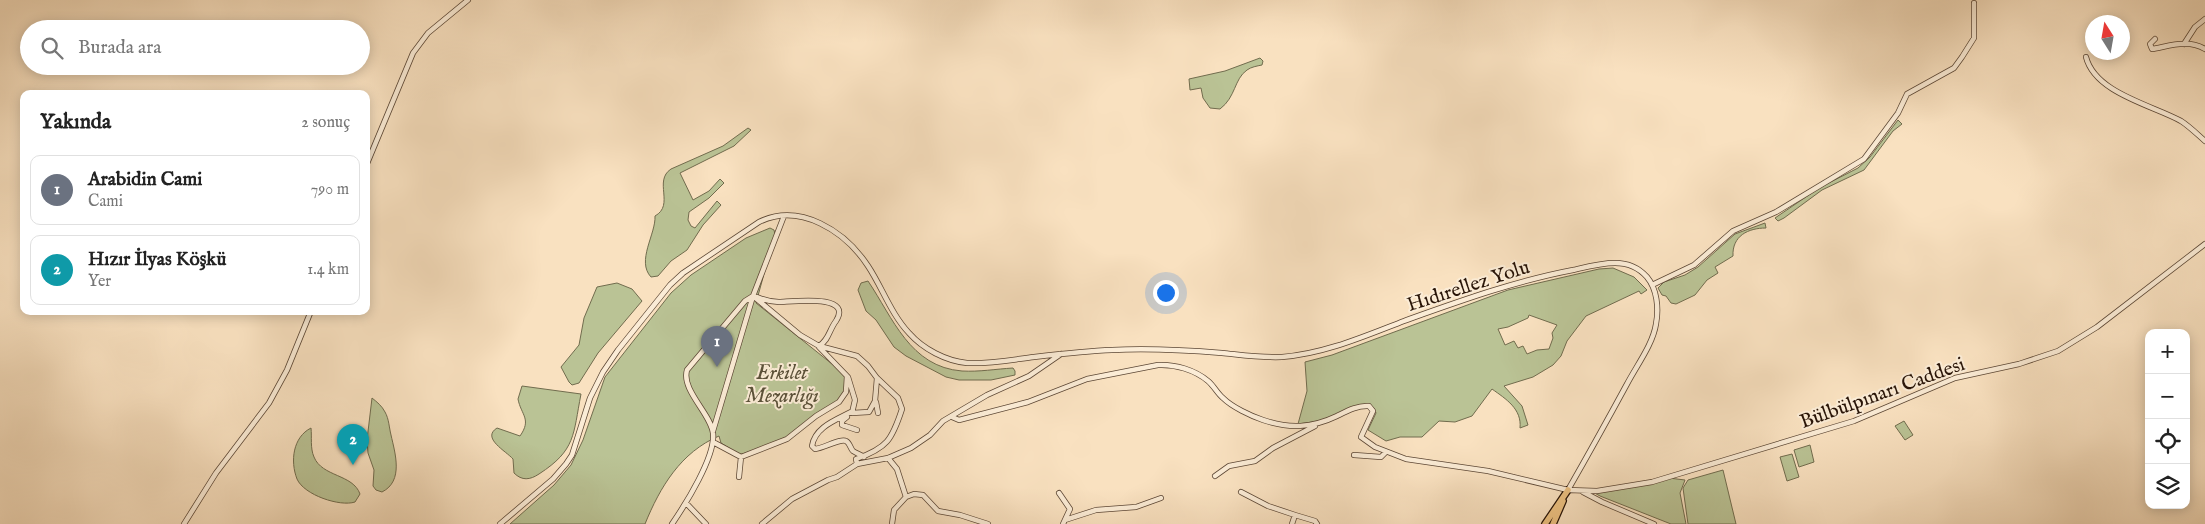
<!DOCTYPE html>
<html lang="tr">
<head>
<meta charset="utf-8">
<style>
  :root { --surface:#fff; --page:#f6f6f6; --text:#222; --muted:#767676; --line:#e0e0e0; --accent:#8f2418 }
  body { margin:0; font-family:"IM FELL English",serif; background:var(--page); color:var(--text) }
  .controls { position:absolute; right:15px; bottom:15px; display:grid; overflow:hidden; border-radius:10px; box-shadow:0 2px 12px #0003 }
  .controls button { width:45px; height:45px; display:grid; place-items:center; padding:0; border:0; border-bottom:1px solid var(--line); background:var(--surface); color:var(--text); font:25px sans-serif }
  .compass { position:absolute; left:2085px; top:15px; width:45px; height:45px; border-radius:50%; background:var(--surface); box-shadow:0 2px 12px #0003; rotate:349deg }
  .you { position:absolute; left:1165px; top:292px; width:18px; height:18px; margin:-12px; border:4px solid #fff; border-radius:50%; background:#1a73e8; box-shadow:0 0 0 8px #1a73e833 }
  .badge { display:grid; place-items:center; width:32px; height:32px; border-radius:50%; background:var(--accent); color:#fff; font-size:16px; font-weight:700 }
  .pin { position:absolute; translate:-50% -41px; filter:drop-shadow(0 1px 2px #0008) }
  .pin::after { content:''; position:absolute; top:26px; width:18px; height:15px; background:inherit; clip-path:polygon(0 0,100% 0,50% 100%) }
  .list { margin:0; padding:0; list-style:none }
  h2 { display:flex; justify-content:space-between; align-items:center; height:65px; margin:0; padding:0 20px; font-size:21px }
  h2 small { font-size:16px; font-weight:400; color:var(--muted) }
  .list li { display:grid; grid-template-columns:32px 1fr auto; gap:15px; align-items:center; box-sizing:border-box; height:70px; margin:0 10px 10px; padding:0 10px; border:1px solid var(--line); border-radius:10px }
  .list b { display:block; font-size:19px; white-space:nowrap }
  .list p { margin:0; font-size:16px; white-space:nowrap; color:var(--muted) }
  .list em { font-size:16px; font-style:normal; color:var(--muted) }
  .icon { flex:none; width:28px; height:28px; fill:none; stroke:currentColor; stroke-width:2; stroke-linecap:round; stroke-linejoin:round }
  .map { position:relative; flex:none; width:2205px; height:524px; overflow:hidden }
  .search { position:absolute; background:var(--surface); box-shadow:0 2px 12px #0003; left:20px; top:20px; width:350px; height:55px; display:flex; align-items:center; gap:12px; box-sizing:border-box; padding:0 18px; border-radius:28px; color:var(--muted); font-size:19px }
  .panel { position:absolute; background:var(--surface); box-shadow:0 2px 12px #0003; left:20px; top:90px; width:350px; height:225px; border-radius:10px }
  .map>svg:first-child { display:block }
</style>
</head>
<body>
<div class="map">
<svg width="2205" height="524" viewBox="0 0 2205 524">
  <rect width="100%" height="100%" fill="#f9e1c0"/>
  <filter id="stains"><feTurbulence type="fractalNoise" baseFrequency=".004" numOctaves="4"/><feColorMatrix values="0 0 0 0 .2 0 0 0 0 .09 0 0 0 0 .02 0 0 0 .5 -.17"/></filter>
  <radialGradient id="worn" r=".72"><stop offset=".6" stop-color="#630" stop-opacity="0"/><stop offset="1" stop-color="#630" stop-opacity=".3"/></radialGradient>
  <!-- green -->
  <path fill="#bac395" stroke="#716c4e" fill-rule="evenodd" d="M1260 58 1263 61 1262 65C1257 66 1251 67 1247 70 1234 79 1236 97 1220 109L1210 108 1203 98 1201 88 1190 90 1189 79 1225 71Z
    M1898 120 1902 124 1893 131 1864 170 1822 190 1784 218 1778 221 1775 218 1819 188 1858 168 1870 157Z
    M748 128 751 130 734 146 680 173 693 200 709 191 720 179 724 183 709 198 689 212 688 220 691 226 695 228 717 201 721 205 703 225 687 250 671 261 658 276 651 277C636 261 656 234 655 216 675 205 653 181 671 169L723 146Z
    M1765 223 1766 228C1748 228 1732 236 1733 256L1715 267 1718 273 1707 280 1695 295 1676 304 1671 303 1666 296 1662 295 1658 288 1664 282 1685 275 1698 267 1735 234Z
    M770 228 774 230 775 234 756 303 842 372 848 383 845 396 790 437 740 455 721 443 719 436C681 452 660 487 645 524H510L554 485 571 465 583 440 605 377 671 293 691 275 746 238Z
    M1613 268 1634 277 1647 290 1641 294 1639 291 1586 316 1567 341 1561 356 1553 365 1533 377 1504 386 1522 406 1528 425 1520 428C1522 409 1506 399 1492 389L1472 416 1455 422 1439 421 1422 437H1400L1386 441 1368 430 1376 413 1374 408 1366 405 1319 421 1298 424 1307 391 1305 362 1332 355 1508 290 1599 269ZM1529 315 1557 325 1552 333 1553 338 1549 349 1537 350 1527 354 1523 346 1518 348 1514 341 1505 345 1498 329 1508 327 1528 318Z
    M868 281C893 318 910 367 962 371 979 372 996 369 1013 368L1015 371V375L991 380H959L946 377 906 356 894 347 876 320 866 311 858 290 861 283Z
    M617 283 632 289 642 301 598 353 579 383 572 385 569 382 561 367 579 345 584 318 597 287Z
    M522 386 581 394C573 435 576 450 539 474 530 480 522 481 514 473L513 459C506 451 481 438 497 428L520 436C532 419 521 415 518 399Z
    M372 398C377 402 382 406 385 412 389 419 389 427 391 435 395 453 404 481 382 492L376 490 373 486 374 470 368 453 367 440Z
    M1904 421 1913 435 1905 440 1895 426Z
    M311 428C312 437 310 448 314 457 322 477 353 474 360 494L355 502C340 507 304 495 297 479 290 461 293 437 311 428Z
    M1810 445 1814 462 1799 467 1794 450Z
    M1792 454 1799 477 1787 481 1780 457Z
    M1723 470 1736 524H1688L1683 488 1688 480Z
    M1669 478 1685 480 1680 493 1686 524H1671L1600 496 1591 491Z"/>
  <g fill="none" stroke-linecap="round" stroke-linejoin="round">
    <!-- minor casing -->
    <g stroke="#5c4735" stroke-width="6">
      <path id="minor" d="M2155 39 2150 44 2152 49C2170 46 2188 39 2205 49
        M2184 44 2195 27 2205 19
        M2086 57C2095 93 2152 105 2181 121 2189 126 2197 134 2205 141
        M366 166 413 53 428 33 468 0
        M1652 285 1694 265 1733 231 1776 212 1864 159 1898 113 1907 94 1954 68 1962 57 1974 38V3
        M753 296 800 335 819 346 857 356 868 366 877 378 875 401 869 412 852 413 855 400 848 377
        M757 297C764 300 772 302 779 302 790 302 854 293 836 321 829 330 829 340 819 346
        M876 402 878 413
        M851 412C836 420 815 427 812 446L815 449C824 448 841 438 846 441 850 443 850 448 853 451 856 453 861 455 864 457
        M847 417 842 421V425L857 430
        M952 417 959 420 1028 402 1087 379 1158 365C1175 364 1195 370 1208 381 1214 386 1217 393 1223 398 1232 407 1251 416 1263 420 1289 429 1312 428 1337 416 1347 411 1358 405 1369 406L1373 411 1361 437 1375 447 1406 459 1488 471 1568 490 1597 491 1652 482 1854 421 1955 378 2019 364 2058 351 2097 327 2205 244
        M713 431 753 296
        M713 442 741 457 787 439 816 416 839 402 846 392 847 376 819 347
        M1354 455 1381 457 1386 452
        M888 458 897 469 906 497 894 510 892 524
        M857 464 856 459C887 448 892 440 902 409L898 398 877 378
        M1215 476 1229 466 1255 461 1273 448 1315 426
        M739 477 741 457
        M1241 492 1268 506 1295 515
        M1583 492 1602 502 1654 524
        M1059 493 1070 509 1063 524
        M906 497 914 494 923 495 938 511 960 515 988 524
        M686 503 706 524
        M1065 520 1096 510 1136 507 1161 498
        M184 524 216 473 269 403 287 370 311 311
        M500 524 553 479 566 464 572 455 590 398 603 372 618 350 670 285 683 273 759 222C800 202 845 231 868 266 882 287 891 314 909 333 923 349 946 361 967 363 990 364 1011 360 1034 357 1060 354 1086 351 1112 350 1149 348 1185 350 1222 353 1242 355 1262 358 1282 357 1324 354 1365 336 1404 321 1460 301 1515 281 1573 270 1586 267 1601 263 1615 263 1627 263 1639 268 1647 277 1657 289 1659 308 1656 324 1653 344 1637 365 1627 384 1608 419 1588 455 1568 490
        M672 524C685 505 716 456 713 433 711 414 681 390 687 370L745 301 753 296 784 216
        M762 524 792 499 828 480 837 477 857 464 888 458 911 448 930 435 943 421 987 395 1029 376 1061 354
        M1292 524 1295 515 1315 521 1317 524"/>
    </g>
    <!-- major casing -->
    <g stroke="#281407" stroke-width="8">
      <path id="major" d="M1545 524 1568 490
        M1553 524 1563 501"/>
    </g>
    <!-- minor -->
    <use href="#minor" stroke="#fbecd6" stroke-width="4.5"/>
    <!-- major -->
    <use href="#major" stroke="#ecc080" stroke-width="5.5"/>
  </g>
  <g text-anchor="middle" stroke-width="4" stroke-linejoin="round" paint-order="stroke">
    <!-- street labels -->
    <g font-size="20" fill="#281407" stroke="#fbecd6">
      <text transform="translate(1468 285) rotate(-18)" y="7">Hıdırellez Yolu</text>
      <text transform="translate(1882 392) rotate(-20)" y="7">Bülbülpınarı Caddesi</text>
    </g>
    <!-- park labels -->
    <g font-size="20" font-style="italic" fill="#5b5139" stroke="#fbecd6">
      <text x="782" y="379">Erkilet<tspan x="782" dy="23">Mezarlığı</tspan></text>
    </g>
  </g>
  <rect width="100%" height="100%" filter="url(#stains)"/>
  <rect width="100%" height="100%" fill="url(#worn)"/>
</svg>
<div class="controls">
<button>+</button>
<button>−</button>
<button><svg class="icon" aria-label="locate" viewBox="0 0 24 24"><circle cx="12" cy="12" r="6"/><path d="M12 2v4M12 18v4M2 12h4M18 12h4"/></svg></button>
<button><svg class="icon" aria-label="layers" viewBox="0 0 24 24"><path d="M12 4l9 5-9 5-9-5zM3 14l9 5 9-5"/></svg></button>
</div>
<svg class="compass" viewBox="-18 -18 36 36"><path d="M0-13l5 13h-10z" fill="#e53935"/><path d="M0 13l5-13h-10z" fill="#767676"/></svg>
<div class="you"></div>
<div class="pin badge" style="left:717px;top:367px;background:#6b7280">1</div>
<div class="pin badge" style="left:353px;top:465px;background:#0f9aa8">2</div>
<div class="search"><svg class="icon" aria-label="search" viewBox="0 0 24 24"><circle cx="10" cy="10" r="6"/><path d="M15 15l6 6"/></svg>Burada ara</div>
<section class="panel">
<h2>Yakında<small>2 sonuç</small></h2>
<ul class="list">
<li><span class="badge" style="background:#6b7280">1</span><div><b>Arabidin Cami</b><p>Cami</p></div><em>790 m</em></li>
<li><span class="badge" style="background:#0f9aa8">2</span><div><b>Hızır İlyas Köşkü</b><p>Yer</p></div><em>1.4 km</em></li>
</ul>
</section>
</div>
</body>
</html>
